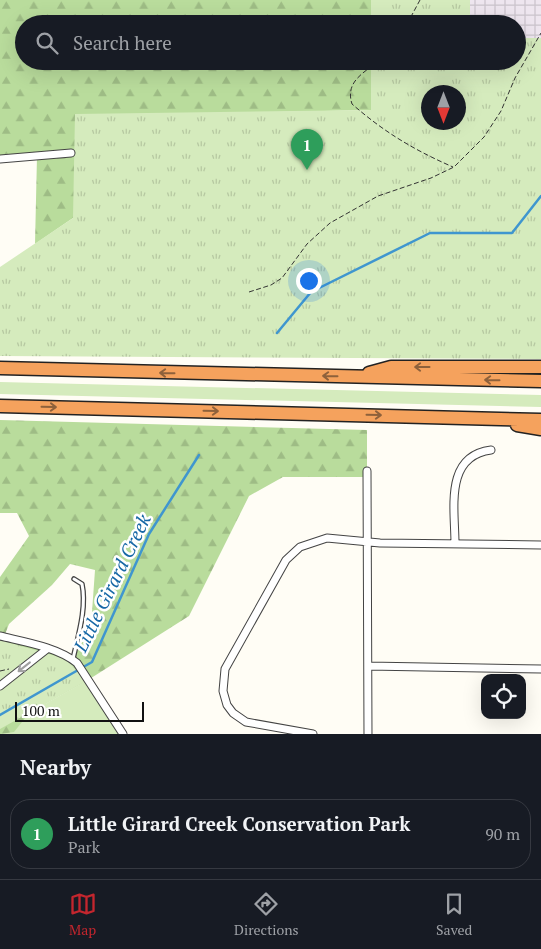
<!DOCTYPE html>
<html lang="en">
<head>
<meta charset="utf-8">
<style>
  :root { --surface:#171b24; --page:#20242c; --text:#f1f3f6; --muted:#9ea1a6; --line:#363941; --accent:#c4262e }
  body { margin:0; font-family:"PT Serif",serif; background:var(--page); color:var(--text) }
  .controls { position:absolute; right:15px; bottom:15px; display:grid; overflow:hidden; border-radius:10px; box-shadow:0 5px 20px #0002 }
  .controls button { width:45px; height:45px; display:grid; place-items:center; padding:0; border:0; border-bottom:1px solid var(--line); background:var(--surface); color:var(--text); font:25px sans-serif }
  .compass { position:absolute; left:421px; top:85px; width:45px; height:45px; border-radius:50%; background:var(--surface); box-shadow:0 5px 20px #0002; rotate:180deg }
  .scale { position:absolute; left:15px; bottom:12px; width:129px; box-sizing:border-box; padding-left:5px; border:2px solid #111; border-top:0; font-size:14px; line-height:18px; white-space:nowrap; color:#111; -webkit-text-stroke:4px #fff; paint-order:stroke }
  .you { position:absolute; left:308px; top:280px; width:18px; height:18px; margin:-12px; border:4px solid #fff; border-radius:50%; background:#1a73e8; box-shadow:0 0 0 8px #1a73e833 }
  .badge { display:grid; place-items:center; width:32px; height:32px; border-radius:50%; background:var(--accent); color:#fff; font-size:16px; font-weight:700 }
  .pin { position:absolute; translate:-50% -41px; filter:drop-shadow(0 1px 2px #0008) }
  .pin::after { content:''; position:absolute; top:26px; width:18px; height:15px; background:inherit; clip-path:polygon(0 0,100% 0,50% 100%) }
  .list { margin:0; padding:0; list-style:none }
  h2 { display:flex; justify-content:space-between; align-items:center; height:65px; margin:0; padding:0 20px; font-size:21px }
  h2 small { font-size:16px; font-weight:400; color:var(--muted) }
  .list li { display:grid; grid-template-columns:32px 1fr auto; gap:15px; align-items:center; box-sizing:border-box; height:70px; margin:0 10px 10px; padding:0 10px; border:1px solid var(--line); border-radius:20px }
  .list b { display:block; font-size:19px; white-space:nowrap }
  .list p { margin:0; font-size:16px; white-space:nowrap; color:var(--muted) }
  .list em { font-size:16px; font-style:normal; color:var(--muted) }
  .icon { flex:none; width:28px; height:28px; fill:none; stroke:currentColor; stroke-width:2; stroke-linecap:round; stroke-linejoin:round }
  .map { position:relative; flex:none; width:541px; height:734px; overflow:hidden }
  .search { position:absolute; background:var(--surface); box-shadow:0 5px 20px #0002; left:15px; right:15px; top:15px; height:55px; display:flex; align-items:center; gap:12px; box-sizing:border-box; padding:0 18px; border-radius:28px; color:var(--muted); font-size:19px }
  .sheet { height:145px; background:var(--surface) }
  nav { display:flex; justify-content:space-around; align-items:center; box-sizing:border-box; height:70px; border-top:1px solid var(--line); background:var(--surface); font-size:14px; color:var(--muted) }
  nav a { display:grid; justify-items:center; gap:2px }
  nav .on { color:var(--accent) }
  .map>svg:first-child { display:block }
</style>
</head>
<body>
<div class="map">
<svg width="541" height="734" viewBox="0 0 541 734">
  <defs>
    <pattern id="industrial-grid" width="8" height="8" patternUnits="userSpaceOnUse" patternTransform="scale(1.25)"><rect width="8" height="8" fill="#eee6ef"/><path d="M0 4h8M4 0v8" fill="none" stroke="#cbc4cc"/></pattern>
    <pattern id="forest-firs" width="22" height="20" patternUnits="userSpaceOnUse" patternTransform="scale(1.25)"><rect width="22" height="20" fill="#b9dc9c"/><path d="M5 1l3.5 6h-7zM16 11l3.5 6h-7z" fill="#9ebc85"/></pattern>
    <pattern id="park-tufts" width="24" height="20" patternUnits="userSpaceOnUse" patternTransform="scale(1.25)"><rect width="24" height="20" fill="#d5ebbd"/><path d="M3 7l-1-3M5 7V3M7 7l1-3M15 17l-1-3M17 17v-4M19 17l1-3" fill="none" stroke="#b6c8a1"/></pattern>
  </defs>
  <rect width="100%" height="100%" fill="#fffdf5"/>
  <!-- industrial -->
  <path fill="url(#industrial-grid)" d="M470 0H541V38H517V24H470Z"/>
  <!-- grass -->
  <path fill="#d5ebbd" d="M0 382 541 395V407L0 394Z
    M88 680 123 734H0V729Z"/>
  <!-- forest -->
  <path fill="url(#forest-firs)" fill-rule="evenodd" d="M0 0H412L371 21V24H24V61H371V110L277 112 73 218 35 244 37 156 0 159Z
    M0 420 367 430V477H283L249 496 189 616 88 680 30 712 14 732 0 734V577L29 536 17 513H0ZM70 564 95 570 91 626 73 659 4 637 9 624 52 585Z"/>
  <!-- park -->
  <path fill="url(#park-tufts)" fill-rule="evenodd" d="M371 0H470V24H371Z
    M517 38H541V359L0 356V267L73 218 75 114 371 110V61H517ZM428 92H458V122H428Z
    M0 640 66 659 86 681 0 729Z"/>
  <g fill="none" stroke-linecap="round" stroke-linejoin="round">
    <!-- stream -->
    <path stroke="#3f96cf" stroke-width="2.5" d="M277 333 311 292 430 233H512L541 196
      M0 715 92 662 149 534 199 455"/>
    <!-- service casing -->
    <g stroke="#444" stroke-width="5.5">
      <path id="service" d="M73 659C78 636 87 608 82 584L74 579"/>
    </g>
    <!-- minor casing -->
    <g stroke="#444" stroke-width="9">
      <path id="minor" d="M0 159 71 153
        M367 471 368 734
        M455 544C455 509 444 456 491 450
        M0 636C25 642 57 647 77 663L123 734
        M368 666 541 669
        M0 686 47 649
        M313 734 246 722 233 713 227 705 223 691 225 669 286 560 300 547 327 538 380 543 541 545"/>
    </g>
    <!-- motorway casing -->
    <g stroke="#222" stroke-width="15">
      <path id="motorway" d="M0 368 541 381
        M369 373 391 367H541
        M0 406 541 420
        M517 425 541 429"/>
    </g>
    <!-- path -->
    <path stroke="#333" stroke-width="1" stroke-dasharray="5 2.5" stroke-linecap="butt" d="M407 24 420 0
      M379 61C363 73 345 82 352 104 384 132 414 150 453 167
      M249 292 271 285 282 278 307 244 330 223 378 196 431 178 454 167 484 137 501 111 515 78 541 33
      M0 671 9 669"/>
    <!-- service -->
    <use href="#service" stroke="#fff" stroke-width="3"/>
    <!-- minor -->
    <use href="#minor" stroke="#fff" stroke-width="7"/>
    <!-- motorway -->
    <use href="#motorway" stroke="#f5a25d" stroke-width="12"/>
  </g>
  <!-- one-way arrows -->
  <defs><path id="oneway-shaft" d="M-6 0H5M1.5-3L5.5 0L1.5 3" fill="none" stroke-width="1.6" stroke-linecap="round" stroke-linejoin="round" transform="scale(1.25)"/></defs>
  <g stroke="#8e613b">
    <use href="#oneway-shaft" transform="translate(422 367) rotate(180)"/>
    <use href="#oneway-shaft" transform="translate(167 373) rotate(-179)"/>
    <use href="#oneway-shaft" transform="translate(330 376) rotate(-179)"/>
    <use href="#oneway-shaft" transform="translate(492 380) rotate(-179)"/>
    <use href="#oneway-shaft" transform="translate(49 407) rotate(1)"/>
    <use href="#oneway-shaft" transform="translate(211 411) rotate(1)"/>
    <use href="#oneway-shaft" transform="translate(374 415) rotate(1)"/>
  </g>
  <use stroke="#a0a0a0" href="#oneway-shaft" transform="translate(24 667) rotate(142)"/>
  <g text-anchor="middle" stroke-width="5" stroke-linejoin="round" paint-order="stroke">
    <!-- water labels -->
    <g font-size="19" font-style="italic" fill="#1768a6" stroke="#fff">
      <text transform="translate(112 583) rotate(-64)" y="7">Little Girard Creek</text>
    </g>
  </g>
</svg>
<div class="controls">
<button><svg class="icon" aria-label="locate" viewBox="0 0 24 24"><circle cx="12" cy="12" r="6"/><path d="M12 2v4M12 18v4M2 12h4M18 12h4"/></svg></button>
</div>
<svg class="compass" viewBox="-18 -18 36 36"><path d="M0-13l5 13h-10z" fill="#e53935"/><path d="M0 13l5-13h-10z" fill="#9ea1a6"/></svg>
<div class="scale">100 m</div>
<div class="you"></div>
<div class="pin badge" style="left:307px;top:170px;background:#2e9e5b">1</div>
<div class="search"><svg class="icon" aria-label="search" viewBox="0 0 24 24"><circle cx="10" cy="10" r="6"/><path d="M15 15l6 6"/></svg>Search here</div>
</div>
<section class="sheet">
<h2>Nearby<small></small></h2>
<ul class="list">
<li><span class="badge" style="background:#2e9e5b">1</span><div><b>Little Girard Creek Conservation Park</b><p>Park</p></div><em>90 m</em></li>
</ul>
</section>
<nav>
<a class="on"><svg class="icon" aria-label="map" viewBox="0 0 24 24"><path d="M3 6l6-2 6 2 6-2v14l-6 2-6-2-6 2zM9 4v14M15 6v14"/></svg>Map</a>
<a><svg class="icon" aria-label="directions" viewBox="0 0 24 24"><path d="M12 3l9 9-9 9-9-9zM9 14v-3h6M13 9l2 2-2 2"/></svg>Directions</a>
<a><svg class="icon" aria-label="saved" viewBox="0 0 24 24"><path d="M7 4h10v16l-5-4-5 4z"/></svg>Saved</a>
</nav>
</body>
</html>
